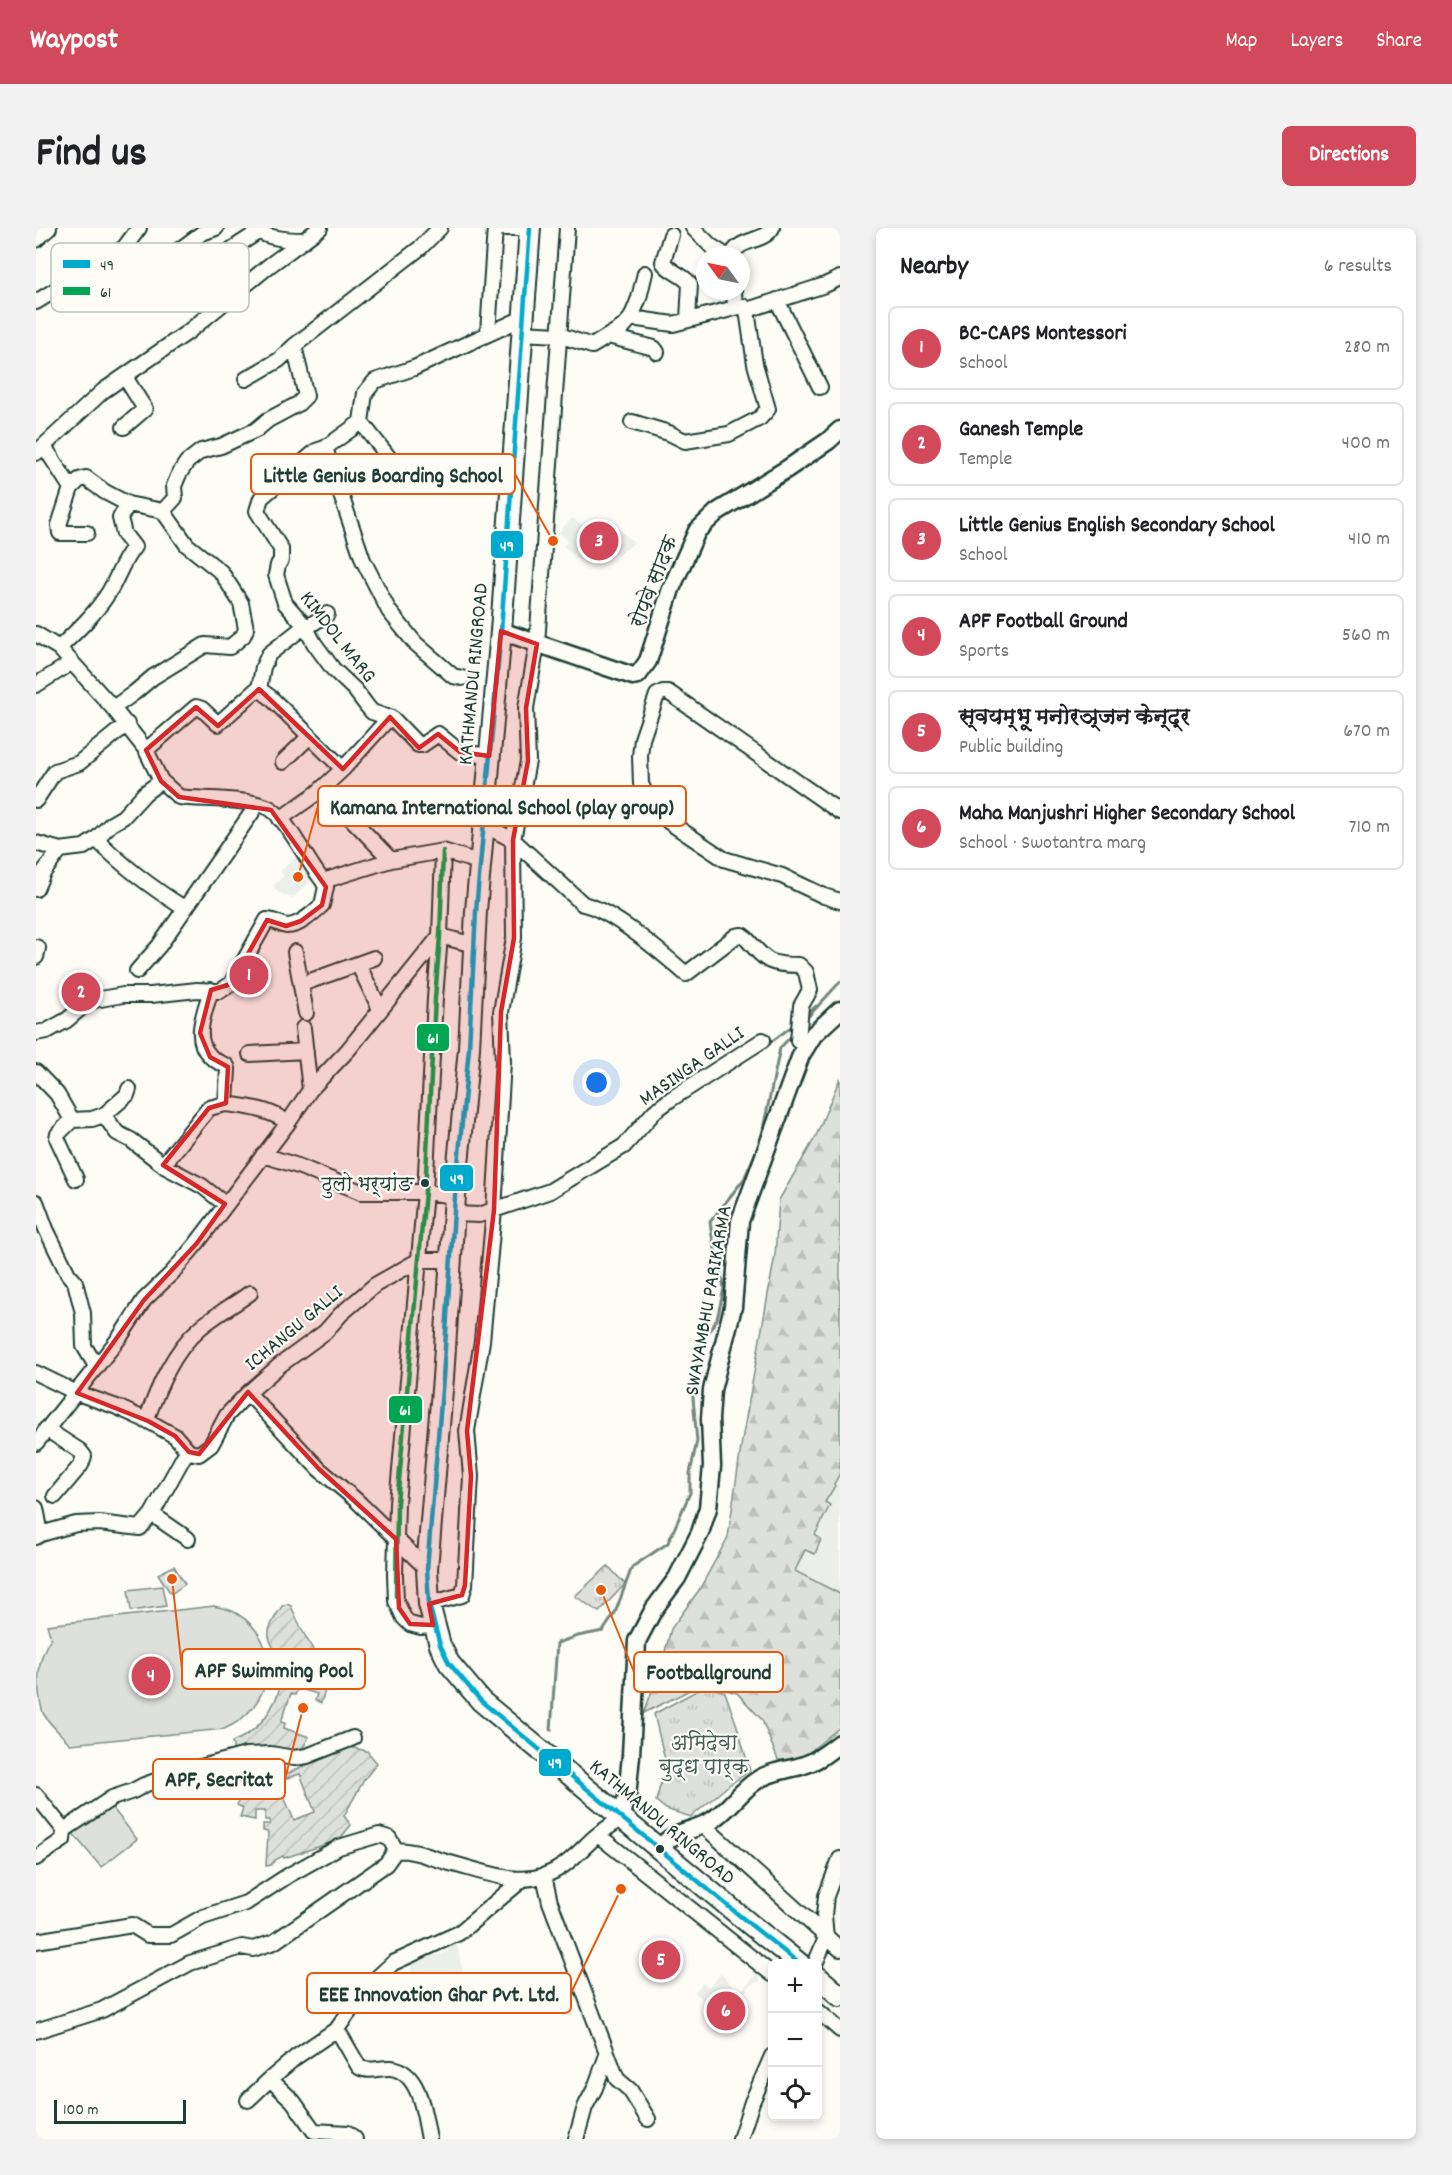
<!DOCTYPE html>
<html lang="en">
<head>
<meta charset="utf-8">
<style>
  :root { --surface:#fff; --page:#f2f2f2; --text:#202124; --muted:#757577; --line:#e0e0e0; --accent:#d1495b }
  body { margin:0; font-family:Dekko,"Playpen Sans Deva",sans-serif; background:var(--page); color:var(--text) }
  .controls { position:absolute; right:18px; bottom:18px; display:grid; overflow:hidden; border-radius:9px; box-shadow:0 3px 9px #0003 }
  .controls button { width:54px; height:54px; display:grid; place-items:center; padding:0; border:0; border-bottom:2px solid var(--line); background:var(--surface); color:var(--text); font:30px sans-serif }
  .compass { position:absolute; left:660px; top:18px; width:54px; height:54px; border-radius:50%; background:var(--surface); box-shadow:0 3px 9px #0003; rotate:303deg }
  .scale { position:absolute; left:18px; bottom:15px; width:132px; box-sizing:border-box; padding-left:6px; border:3px solid #1f3d34; border-top:0; font-size:16px; line-height:21px; white-space:nowrap; color:#1f3d34; -webkit-text-stroke:4px #fdfcf7; paint-order:stroke }
  .you { position:absolute; left:561px; top:855px; width:21px; height:21px; margin:-15px; border:4px solid #fff; border-radius:50%; background:#1a73e8; box-shadow:0 0 0 9px #1a73e833 }
  .badge { display:grid; place-items:center; width:39px; height:39px; border-radius:50%; background:var(--accent); color:#fff; font-size:20px; font-weight:700 }
  .pin { position:absolute; translate:-50% -50%; border:3px solid #fff; box-shadow:0 2px 6px #0006 }
  .list { margin:0; padding:0; list-style:none }
  h2 { display:flex; justify-content:space-between; align-items:center; height:78px; margin:0; padding:0 24px; font-size:26px }
  h2 small { font-size:20px; font-weight:400; color:var(--muted) }
  .list li { display:grid; grid-template-columns:39px 1fr auto; gap:18px; align-items:center; box-sizing:border-box; height:84px; margin:0 12px 12px; padding:0 12px; border:2px solid var(--line); border-radius:9px }
  .list b { display:block; font-size:22px; white-space:nowrap }
  .list p { margin:0; font-size:20px; white-space:nowrap; color:var(--muted) }
  .list em { font-size:20px; font-style:normal; color:var(--muted) }
  .icon { flex:none; width:33px; height:33px; fill:none; stroke:currentColor; stroke-width:2; stroke-linecap:round; stroke-linejoin:round }
  .map { position:relative; flex:none; width:804px; height:1911px; overflow:hidden; border-radius:9px }
  header { display:flex; align-items:center; gap:36px; box-sizing:border-box; height:84px; padding:0 30px; background:var(--accent); color:#fff }
  header strong { font-size:28px }
  nav { display:flex; gap:33px; margin-inline-start:auto; font-size:21px }
  .intro { display:flex; align-items:center; justify-content:space-between; box-sizing:border-box; height:144px; padding:0 36px }
  h1 { margin:0; font-size:42px }
  .button { padding:15px 27px; border-radius:9px; background:var(--accent); color:#fff; font-size:21px; font-weight:700 }
  main { display:flex; gap:36px; padding:0 36px }
  aside { flex:1; background:var(--surface); border-radius:9px; box-shadow:0 3px 9px #0003 }
  .map>svg:first-child { display:block }
</style>
</head>
<body>
<header>
<strong>Waypost</strong>
<nav><a>Map</a><a>Layers</a><a>Share</a></nav>
</header>
<div class="intro"><h1>Find us</h1><a class="button">Directions</a></div>
<main>
<div class="map">
<svg width="804" height="1911" viewBox="0 0 804 1911">
  <defs>
    <pattern id="forest-firs" width="22" height="20" patternUnits="userSpaceOnUse" patternTransform="scale(1.5)"><rect width="22" height="20" fill="#dde0db"/><path d="M5 1l3.5 6h-7zM16 11l3.5 6h-7z" fill="#bdc1bd"/></pattern>
    <pattern id="park-tufts" width="24" height="20" patternUnits="userSpaceOnUse" patternTransform="scale(1.5)"><rect width="24" height="20" fill="#dde0db"/><path d="M3 7l-1-3M5 7V3M7 7l1-3M15 17l-1-3M17 17v-4M19 17l1-3" fill="none" stroke="#bdc1bd"/></pattern>
    <pattern id="garden-furrows" width="10" height="10" patternUnits="userSpaceOnUse" patternTransform="scale(1.5)"><rect width="10" height="10" fill="#dde0db"/><path d="M-1 1l2-2M0 10L10 0M9 11l2-2" fill="none" stroke="#bdc1bd"/></pattern>
  </defs>
  <rect width="100%" height="100%" fill="#fdfcf7"/>
  <filter id="ink" filterUnits="userSpaceOnUse"><feTurbulence type="fractalNoise" baseFrequency=".0167" numOctaves="2"/><feDisplacementMap in="SourceGraphic" scale="12" xChannelSelector="R" yChannelSelector="G"/><feConvolveMatrix kernelMatrix="1 2 1 2 8 2 1 2 1" color-interpolation-filters="sRGB"/></filter>
  <g filter="url(#ink)">
    <!-- built -->
    <path fill="#eceee9" d="M536 290 548 298 560 311 574 300 584 302 598 315 581 328 569 315 550 325 543 333 528 318 532 313 523 304Z
      M260 629 277 650 257 670 243 665 237 658 248 648 244 643Z
      M210 734 226 744 217 758 199 750Z
      M804 1245V1366L759 1343 769 1321 779 1325V1307L794 1278 789 1274 799 1258 798 1256Z
      M420 1712 427 1746 419 1764 408 1765 405 1762 376 1764 375 1728 403 1727 412 1723 410 1715Z
      M685 1746 703 1765 721 1746 725 1752 714 1758 707 1767 695 1798 659 1764 667 1755 672 1759Z"/>
    <!-- forest -->
    <path fill="url(#forest-firs)" stroke="#7e8e88" stroke-width="1.5" d="M804 850V1245L798 1256 799 1258 789 1274 794 1277 779 1307 785 1311 779 1326 769 1322 759 1343 804 1366V1499L765 1531 742 1532 726 1492 701 1465 666 1456 608 1485 625 1438 635 1401 663 1362 692 1309 706 1212 739 1027 743 972 780 908Z"/>
    <!-- park -->
    <path fill="url(#park-tufts)" stroke="#7e8e88" stroke-width="1.5" d="M572 1338 589 1356 563 1384 539 1368Z
      M669 1458 689 1464 701 1498 714 1543 693 1557 655 1589 630 1581 620 1573 630 1536 618 1486Z"/>
    <!-- garden -->
    <path fill="url(#garden-furrows)" stroke="#7e8e88" stroke-width="1.5" d="M251 1376 255 1378 266 1402 293 1450 285 1475 279 1472 281 1466 262 1460 259 1467 255 1466 245 1494 249 1495 248 1500 273 1509 264 1525H198L196 1514C227 1503 251 1466 244 1433 241 1423 231 1413 233 1403 235 1394 242 1385 246 1378Z
      M313 1519 331 1523 341 1535 328 1552 308 1588 315 1597 303 1612 248 1630 247 1628 239 1632 235 1637 230 1638 232 1604 227 1603V1596H234V1592H229V1583H219V1592L204 1589 207 1580 201 1577 206 1566 240 1550 258 1592 279 1584 264 1546 248 1551 247 1547Z"/>
    <!-- pitch -->
    <path fill="#dde0db" stroke="#7e8e88" stroke-width="1.5" d="M138 1338 149 1356 135 1366 122 1346Z
      M126 1358 130 1378 95 1383 92 1362Z
      M178 1378C185 1380 194 1381 200 1385 250 1414 237 1481 188 1501L34 1516C25 1506 14 1497 7 1485 0 1461 0 1431 15 1410L11 1397Z
      M71 1573 101 1611 65 1639 34 1602Z"/>
    <g fill="none" stroke-linecap="round" stroke-linejoin="round">
      <!-- stream -->
      <path stroke="#75877f" stroke-width="3" d="M769 788 780 778
        M769 792 804 754
        M731 817 759 796
        M515 1502 521 1415 542 1408 567 1403 579 1385 596 1339 632 1315 654 1265V1245L661 1213 656 1159 661 1125 667 1112 681 1091 688 1060 676 1008 674 994 708 951 716 933 725 911 744 820 759 804"/>
      <!-- minor casing -->
      <g stroke="#1f3d34" stroke-width="18">
        <path id="minor" d="M219 0C229 11 254 12 268 12L284 0
          M461 0H483
          M657 0 675 18 689 27
          M635 7 627 34C633 44 647 46 654 56L652 91
          M0 12 13 0
          M696 27C703 10 727 15 736 0
          M131 31 166 5 180 0
          M698 63 699 80
          M154 71 196 21 222 4
          M741 72 784 159
          M0 74 88 20 103 0
          M595 90 603 70 609 45
          M452 105 459 0
          M485 105 523 107 556 118 587 99 595 90 637 96 699 80 707 78 711 82 789 57 804 50
          M572 108 618 120 621 124
          M258 118 384 20 404 0
          M325 194 329 165 339 153 378 140 487 90
          M596 194 633 205 649 213 693 206 724 190 732 181 719 136 711 82
          M88 199 109 181 89 149
          M8 218 35 260 23 297 24 305H51
          M289 220 327 332 353 383 379 415 417 448 426 450
          M0 225 67 163 152 104 234 37 268 12
          M354 256 359 240 358 236 325 194 289 220 280 223 225 270 221 283 245 321V332L242 337 240 347 249 375 269 398 278 415 297 441 319 462 331 478 336 484 357 491 382 517H386L402 506 424 524 453 528
          M35 260 43 252 50 250 69 264 92 276 127 283
          M270 400 291 386
          M0 406 23 420 77 480 110 522 125 553 143 569C165 572 218 570 235 581 252 593 272 635 287 653L355 632 407 623 446 635
          M23 420C41 403 60 385 73 364 82 349 87 332 98 319L88 306 84 290 92 276
          M0 457 35 435
          M223 461 227 439 233 426 269 398
          M77 480 98 465 117 449 169 417 194 419 207 408 210 401 205 375 185 344 151 317 127 283 139 270 138 258 143 246 151 234 165 223 185 218 220 202 232 192 262 176 270 168 258 118 243 132 210 151
          M110 522 160 479 166 481 182 496 220 462 223 461 234 469 307 541
          M247 534 274 508
          M0 572 19 543 43 535 91 496
          M309 584 355 632
          M804 584 632 464H627L621 467 606 511 604 528 605 556 615 577 633 594 688 631 746 648 788 668 804 673
          M244 591 281 565 307 541 354 489
          M448 597 477 612 547 676C576 682 627 726 650 746L700 708 706 707 710 710C730 733 732 737 763 737L770 744 774 762 765 778 762 813
          M60 611C87 638 116 660 148 680
          M0 615 24 622 48 619 60 611 75 596 87 589 109 565 125 553
          M0 661 7 645 24 622
          M0 719 2 720 0 729
          M259 724 270 785
          M322 736 344 781
          M101 743 123 718 217 583
          M266 756 338 730
          M175 762C169 783 156 811 174 828 178 833 185 835 191 838L192 841 190 876C212 879 234 881 252 895
          M267 800 274 862
          M0 805 11 803 31 792 53 773 87 767H115L161 762 184 763 195 756 231 692C239 692 244 697 251 698 264 698 277 685 286 677L290 659 287 653
          M214 826 270 823
          M0 844 21 866 36 892 56 891 68 887 81 905 95 912 130 939 166 958 189 976
          M68 887 91 867 93 861
          M36 892 22 906 21 910 40 951
          M227 927 262 938 325 964H389L419 968
          M127 937 173 880 190 876
          M0 974 10 1001 32 1046 39 1054 47 1085 48 1118 60 1138
          M418 986 443 987 514 963 588 918 619 883 635 871 727 812
          M0 1145 41 1165 81 1179 112 1193 139 1208 153 1224 163 1226 175 1217 191 1187 212 1165
          M110 1193C122 1160 137 1123 164 1100 179 1087 198 1077 214 1065
          M10 1201 44 1223 48 1228 45 1237 19 1268
          M0 1215 84 1109 108 1072 136 1045 161 1015 252 895 274 862 312 822 404 708 438 717
          M0 1280 5 1306
          M116 1286 152 1311
          M0 1309 5 1306 40 1296 63 1295 104 1300 116 1286 148 1228 153 1224
          M391 1341 320 1272 283 1241 212 1165 244 1137 289 1104 305 1086 339 1057 383 1032H415
          M393 1376 426 1367 429 1357 435 1248 431 1203 446 1113 458 982 467 834 465 784 478 710 477 612 492 533 490 480 501 416 531 0
          M397 1397 385 1399 374 1396 368 1390 360 1373 359 1347 361 1275 389 964 399 770 404 708 407 623
          M0 1567 28 1602 27 1612 0 1630
          M667 1597 804 1721
          M28 1602 76 1570 97 1563 108 1557 142 1545 210 1527 235 1526 258 1530 271 1528 317 1510
          M562 1607 736 1746
          M360 1622C383 1623 392 1629 414 1635 453 1645 492 1664 528 1637 539 1629 549 1618 559 1609 567 1602 577 1597 585 1590
          M508 1648 514 1674 581 1851 594 1862 612 1891
          M0 1713 96 1697 112 1707H135L167 1689 210 1675 253 1647 303 1619 343 1607 353 1610 360 1622
          M779 1736 790 1710 788 1687 790 1668 804 1631
          M782 1783 804 1802
          M301 1801 323 1839C333 1845 344 1839 355 1840 385 1844 388 1888 393 1911
          M0 1803 66 1782 154 1735 206 1719 217 1721 238 1714 350 1636 360 1622
          M234 1851 257 1873 278 1903 312 1905 319 1911
          M212 1872 234 1851 260 1829 301 1801 332 1758 357 1735 423 1705 486 1652
          M540 1911 549 1879 559 1860 571 1827
          M704 1911 716 1874 736 1828"/>
      </g>
      <!-- major casing -->
      <g stroke="#1f3d34" stroke-width="21">
        <path id="major" d="M465 403 597 448 602 447 612 433 635 361 661 303 681 284 751 241 792 213 804 202
          M585 1590 591 1569 595 1527 601 1413 618 1381 641 1350 664 1305 672 1280 676 1238 674 1191 676 1162 697 1079 704 993 765 827 778 806 804 782
          M623 1621C639 1601 654 1605 675 1593 693 1582 703 1564 720 1553 734 1543 753 1542 768 1537 782 1533 793 1523 804 1515"/>
      </g>
      <!-- highway casing -->
      <g stroke="#1f3d34" stroke-width="24">
        <path id="highway" d="M494 0 465 403 440 683 433 820 419 968 407 1150 391 1341 393 1376 404 1417 413 1435 445 1473 715 1697 764 1736
          M782 1749 804 1768"/>
      </g>
      <!-- minor -->
      <use href="#minor" stroke="#fdfcf7" stroke-width="14"/>
      <!-- major -->
      <use href="#major" stroke="#fdfcf7" stroke-width="16"/>
      <!-- highway -->
      <use href="#highway" stroke="#fdfcf7" stroke-width="20"/>
      <!-- bus-1 casing -->
      <g stroke="#fdfcf7" stroke-width="9">
        <path id="bus-1" d="M494 0 465 403 440 683 433 820 419 968 407 1150 391 1341 393 1376 404 1417 413 1435 445 1473 715 1697 764 1736"/>
      </g>
      <!-- bus-2 casing -->
      <g stroke="#fdfcf7" stroke-width="9">
        <path id="bus-2" d="M360 1368 361 1275 389 964 399 770 404 708 407 623"/>
      </g>
      <!-- bus-1 -->
      <use href="#bus-1" stroke="#00a9ce" stroke-width="4.5"/>
      <!-- bus-2 -->
      <use href="#bus-2" stroke="#00a651" stroke-width="4.5"/>
    </g>
  </g>
  <!-- marked area -->
  <path fill="#d62828" fill-opacity="0.2" stroke="#d62828" stroke-width="4.5" stroke-linejoin="round" d="M465 403 501 416 490 480 492 533 477 612 478 710 465 784 458 982 431 1203 435 1248 429 1357 426 1367 393 1376 397 1397 374 1396 363 1380 360 1311 283 1241 212 1164 163 1226 153 1224 139 1208 112 1193 41 1165 108 1072 161 1015 189 976 127 937 173 880 190 875 192 839 174 829 164 805 175 762 195 756 231 692 250 698 265 693 286 677 290 659 235 582 143 569 125 553 110 522 160 479 182 498 223 461 307 541 354 489 383 520 402 506 424 524 453 528Z"/>
  <!-- markers -->
  <g fill="#1f3d34" stroke="#fdfcf7" stroke-width="2">
    <circle cx="389" cy="955" r="5"/>
    <circle cx="624" cy="1621" r="5"/>
  </g>
  <g text-anchor="middle" stroke-width="4.5" stroke-linejoin="round" paint-order="stroke">
    <!-- bus labels -->
    <g font-size="20" fill="#1f3d34" stroke="#fdfcf7" text-anchor="end">
      <text x="378" y="962">ठुलो भर्यांङ</text>
    </g>
    <!-- street labels -->
    <g font-size="21" fill="#1f3d34" stroke="#fdfcf7">
      <text transform="translate(617 353) rotate(-69)" y="7">रोपवे सादक</text>
      <text transform="translate(303 408) rotate(52)" y="7">KIMDOL MARG</text>
      <text transform="translate(436 446) rotate(-85)" y="7">KATHMANDU RINGROAD</text>
      <text transform="translate(655 837) rotate(-35)" y="7">MASINGA GALLI</text>
      <text transform="translate(671 1072) rotate(-80)" y="7">SWAYAMBHU PARIKARMA</text>
      <text transform="translate(257 1099) rotate(-40)" y="7">ICHANGU GALLI</text>
      <text transform="translate(627 1593) rotate(40)" y="7">KATHMANDU RINGROAD</text>
    </g>
    <!-- park labels -->
    <g font-size="21" fill="#455e55" stroke="#fdfcf7">
      <text x="668" y="1521">अमिदेवा<tspan x="668" dy="24">बुद्ध पार्क</tspan></text>
    </g>
  </g>
  <!-- legend -->
  <rect x="15" y="15" width="198" height="69" rx="9" fill="#fdfcf7" stroke="#bac3bc" stroke-width="1.5"/>
  <rect x="27" y="32" width="27" height="8" fill="#00a9ce"/>
  <rect x="27" y="59" width="27" height="8" fill="#00a651"/>
  <g font-size="16" fill="#1f3d34">
    <text x="64" y="42">49</text>
    <text x="64" y="69">61</text>
  </g>
  <!-- callouts -->
  <path fill="none" stroke="#e8590c" stroke-width="2" d="M517 313L479 246M262 649L282 578M136 1351L146 1441M565 1362L598 1444M267 1480L249 1551M585 1661L535 1765"/>
  <g fill="#e8590c" stroke="#fdfcf7" stroke-width="2">
    <circle cx="517" cy="313" r="6"/>
    <circle cx="262" cy="649" r="6"/>
    <circle cx="136" cy="1351" r="6"/>
    <circle cx="565" cy="1362" r="6"/>
    <circle cx="267" cy="1480" r="6"/>
    <circle cx="585" cy="1661" r="6"/>
  </g>
  <g fill="#fdfcf7" stroke="#e8590c" stroke-width="2">
    <rect x="215" y="226" width="264" height="40" rx="6"/>
    <rect x="282" y="558" width="368" height="40" rx="6"/>
    <rect x="146" y="1421" width="183" height="40" rx="6"/>
    <rect x="598" y="1424" width="149" height="40" rx="6"/>
    <rect x="117" y="1531" width="132" height="40" rx="6"/>
    <rect x="271" y="1745" width="264" height="40" rx="6"/>
  </g>
  <g font-size="22" text-anchor="middle" font-weight="bold" fill="#1f3d34">
    <text x="347" y="254">Little Genius Boarding School</text>
    <text x="466" y="586">Kamana International School (play group)</text>
    <text x="238" y="1449">APF Swimming Pool</text>
    <text x="673" y="1451">Footballground</text>
    <text x="183" y="1558">APF, Secritat</text>
    <text x="403" y="1773">EEE Innovation Ghar Pvt. Ltd.</text>
  </g>
  <g stroke="#fdfcf7" stroke-width="2">
    <rect x="454" y="302" width="34" height="29" rx="6" fill="#00a9ce"/>
    <rect x="380" y="795" width="34" height="29" rx="6" fill="#00a651"/>
    <rect x="403" y="936" width="35" height="28" rx="6" fill="#00a9ce"/>
    <rect x="352" y="1167" width="35" height="29" rx="6" fill="#00a651"/>
    <rect x="502" y="1520" width="34" height="29" rx="6" fill="#00a9ce"/>
  </g>
  <g font-size="16" text-anchor="middle" font-weight="bold" fill="#fff">
    <text x="471" y="323">49</text>
    <text x="397" y="815">61</text>
    <text x="421" y="956">49</text>
    <text x="369" y="1187">61</text>
    <text x="519" y="1540">49</text>
  </g>
</svg>
<div class="controls">
<button>+</button>
<button>−</button>
<button><svg class="icon" aria-label="locate" viewBox="0 0 24 24"><circle cx="12" cy="12" r="6"/><path d="M12 2v4M12 18v4M2 12h4M18 12h4"/></svg></button>
</div>
<svg class="compass" viewBox="-18 -18 36 36"><path d="M0-13l5 13h-10z" fill="#e53935"/><path d="M0 13l5-13h-10z" fill="#757577"/></svg>
<div class="scale">100 m</div>
<div class="you"></div>
<div class="pin badge" style="left:213px;top:747px">1</div>
<div class="pin badge" style="left:45px;top:764px">2</div>
<div class="pin badge" style="left:563px;top:313px">3</div>
<div class="pin badge" style="left:115px;top:1448px">4</div>
<div class="pin badge" style="left:625px;top:1732px">5</div>
<div class="pin badge" style="left:690px;top:1783px">6</div>
</div>
<aside>
<h2>Nearby<small>6 results</small></h2>
<ul class="list">
<li><span class="badge">1</span><div><b>BC-CAPS Montessori</b><p>School</p></div><em>280 m</em></li>
<li><span class="badge">2</span><div><b>Ganesh Temple</b><p>Temple</p></div><em>400 m</em></li>
<li><span class="badge">3</span><div><b>Little Genius English Secondary School</b><p>School</p></div><em>410 m</em></li>
<li><span class="badge">4</span><div><b>APF Football Ground</b><p>Sports</p></div><em>560 m</em></li>
<li><span class="badge">5</span><div><b>स्वयम्भू मनोरञ्जन केन्द्र</b><p>Public building</p></div><em>670 m</em></li>
<li><span class="badge">6</span><div><b>Maha Manjushri Higher Secondary School</b><p>School · Swotantra marg</p></div><em>710 m</em></li>
</ul>
</aside>
</main>
</body>
</html>
